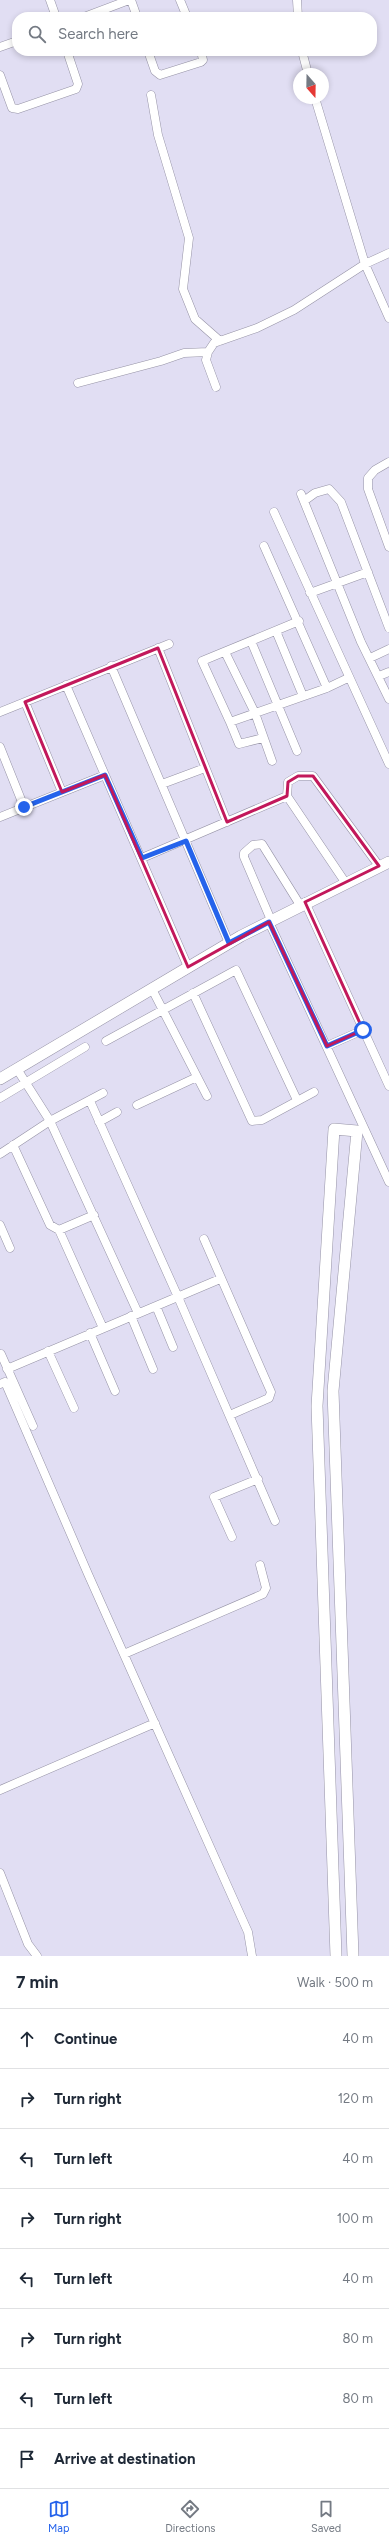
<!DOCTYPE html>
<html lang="en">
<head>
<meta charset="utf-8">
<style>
  :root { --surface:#fff; --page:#f6f6f7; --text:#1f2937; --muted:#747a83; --line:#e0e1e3; --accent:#2563eb }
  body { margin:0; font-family:Figtree,sans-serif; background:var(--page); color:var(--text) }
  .compass { position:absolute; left:293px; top:68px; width:36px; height:36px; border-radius:50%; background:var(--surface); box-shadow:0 2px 6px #0003; rotate:160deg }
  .stop { position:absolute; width:12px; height:12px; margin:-9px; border:3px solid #2563eb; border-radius:50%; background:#fff }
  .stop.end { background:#2563eb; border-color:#fff; box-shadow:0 1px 4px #0008 }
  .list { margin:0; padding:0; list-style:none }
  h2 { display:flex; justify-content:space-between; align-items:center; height:52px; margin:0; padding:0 16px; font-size:17px }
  h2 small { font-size:13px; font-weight:400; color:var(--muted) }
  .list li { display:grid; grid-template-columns:26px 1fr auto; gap:12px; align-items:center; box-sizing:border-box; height:60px; padding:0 16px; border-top:1px solid var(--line) }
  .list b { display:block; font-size:15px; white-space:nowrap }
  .list em { font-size:13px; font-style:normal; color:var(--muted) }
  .icon { flex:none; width:22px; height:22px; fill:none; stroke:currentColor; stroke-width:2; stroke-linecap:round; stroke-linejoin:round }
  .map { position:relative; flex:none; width:389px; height:1956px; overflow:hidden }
  .search { position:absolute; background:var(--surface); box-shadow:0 2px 6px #0003; left:12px; right:12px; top:12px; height:44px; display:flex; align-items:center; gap:10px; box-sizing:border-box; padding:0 14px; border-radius:16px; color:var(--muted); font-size:15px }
  .sheet { height:532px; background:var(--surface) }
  nav { display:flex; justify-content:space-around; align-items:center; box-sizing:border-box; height:56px; border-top:1px solid var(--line); background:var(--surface); font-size:11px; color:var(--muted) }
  nav a { display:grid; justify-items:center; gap:2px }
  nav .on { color:var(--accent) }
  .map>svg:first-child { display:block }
</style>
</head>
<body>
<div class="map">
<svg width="389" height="1956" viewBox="0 0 389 1956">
  <rect width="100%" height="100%" fill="#e1def3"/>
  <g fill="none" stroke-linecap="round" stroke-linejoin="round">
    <!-- street casing -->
    <g stroke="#9693a6" stroke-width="9">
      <path id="street" d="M50 0 56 17
        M131 0 137 17
        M180 0 187 17
        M297 0 298 17
        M84 17 129 0
        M0 47 17 41
        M148 51 155 71 160 75 201 62 203 60 201 51
        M302 51 308 74
        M0 75 12 108 18 109 76 89 78 84 67 51
        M151 95 158 135 189 238 183 289 195 319 220 341
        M315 98 365 264 389 318
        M78 383 161 361 184 353 208 352
        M216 387 206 360 208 352 214 343 257 328 294 310 365 264 389 253
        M389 462 375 470 368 478V489L389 547
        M301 494 361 642 389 699
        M304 501 315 493 329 489 341 502 389 628
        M274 512 389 764
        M264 546 327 688 230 722 202 661 299 621
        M310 593 368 572
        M276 631 303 696
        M251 641 297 751
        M158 648 227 822
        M225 652 255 713 272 761
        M370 658 389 649
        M111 666 229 943
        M379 676 389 672
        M66 685 188 967
        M327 688 348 678
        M25 702 62 792
        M0 712 169 644
        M230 722 239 744 263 738
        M0 747 24 807
        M162 784 205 768
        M0 817 105 775
        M142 858 287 796
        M345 882 287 796 288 782 298 776H313L379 866
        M305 902 389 1086
        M271 920 244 857V853L253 845 262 844 300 905
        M269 922 389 1182
        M152 989 207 1096
        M193 993 252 1121 262 1120 314 1092
        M106 1041 236 970 297 1100
        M327 1046 363 1030
        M17 1069 50 1121 138 1313
        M0 1098 85 1047
        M90 1101 178 1297 275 1521
        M137 1105 197 1077
        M99 1122 117 1112
        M13 1145 50 1225 59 1230 94 1215
        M0 1154 50 1121 103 1093
        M0 1225 10 1248
        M59 1230 103 1328
        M204 1239 271 1392 269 1398 230 1415
        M156 1306 173 1347
        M131 1316 153 1369
        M90 1333 115 1391
        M48 1351 74 1408
        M1 1354 33 1426
        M7 1369 220 1279
        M0 1384 5 1382 88 1574 248 1932 252 1956
        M232 1537 214 1497 258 1479
        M124 1654 263 1594 266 1588 260 1565
        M0 1790 155 1723
        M0 1873 28 1944 37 1956"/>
    </g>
    <!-- secondary casing -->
    <g stroke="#9693a6" stroke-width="12">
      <path id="secondary" d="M0 1079 241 936 389 862
        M336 1956 317 1406 334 1129 357 1131 333 1391 353 1956"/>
    </g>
    <!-- street -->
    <use href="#street" stroke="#fff" stroke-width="8"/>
    <!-- secondary -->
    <use href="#secondary" stroke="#fff" stroke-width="11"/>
  </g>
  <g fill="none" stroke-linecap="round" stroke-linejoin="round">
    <!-- route -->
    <path stroke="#2563eb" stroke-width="5" d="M24 807 105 775 142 858 186 841 229 943 269 922 327 1046 363 1030"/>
  </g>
  <!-- marked area -->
  <path fill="none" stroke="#c2185b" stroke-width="3" stroke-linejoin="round" d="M158 648 227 822 287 796 288 782 298 776H313L379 866 305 902 363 1030 327 1046 269 922 188 967 105 775 62 792 25 702Z"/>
</svg>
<svg class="compass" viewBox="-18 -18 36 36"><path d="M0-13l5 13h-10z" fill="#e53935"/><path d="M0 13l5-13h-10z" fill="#747a83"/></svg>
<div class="stop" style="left:363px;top:1030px"></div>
<div class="stop end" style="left:24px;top:807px"></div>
<div class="search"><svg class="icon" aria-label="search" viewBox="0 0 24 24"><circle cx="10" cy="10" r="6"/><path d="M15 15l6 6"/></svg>Search here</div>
</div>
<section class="sheet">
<h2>7 min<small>Walk · 500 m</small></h2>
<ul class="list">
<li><svg class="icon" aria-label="ahead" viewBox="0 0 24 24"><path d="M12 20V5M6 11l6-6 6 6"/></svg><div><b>Continue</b></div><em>40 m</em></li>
<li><svg class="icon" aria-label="right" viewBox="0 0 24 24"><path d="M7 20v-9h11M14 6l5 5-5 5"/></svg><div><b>Turn right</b></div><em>120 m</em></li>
<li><svg class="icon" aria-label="left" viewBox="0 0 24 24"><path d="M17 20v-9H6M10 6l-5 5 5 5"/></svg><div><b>Turn left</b></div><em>40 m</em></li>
<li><svg class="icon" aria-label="right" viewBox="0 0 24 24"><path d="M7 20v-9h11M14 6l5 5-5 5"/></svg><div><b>Turn right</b></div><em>100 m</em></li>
<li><svg class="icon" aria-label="left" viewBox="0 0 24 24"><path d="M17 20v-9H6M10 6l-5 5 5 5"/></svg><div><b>Turn left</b></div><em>40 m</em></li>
<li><svg class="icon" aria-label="right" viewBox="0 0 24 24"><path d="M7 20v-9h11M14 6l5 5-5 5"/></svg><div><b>Turn right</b></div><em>80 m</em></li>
<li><svg class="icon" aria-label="left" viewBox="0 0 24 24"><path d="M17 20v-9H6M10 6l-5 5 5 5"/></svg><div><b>Turn left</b></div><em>80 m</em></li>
<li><svg class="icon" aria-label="arrive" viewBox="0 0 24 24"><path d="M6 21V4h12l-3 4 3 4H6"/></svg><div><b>Arrive at destination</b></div></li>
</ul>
</section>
<nav>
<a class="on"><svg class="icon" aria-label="map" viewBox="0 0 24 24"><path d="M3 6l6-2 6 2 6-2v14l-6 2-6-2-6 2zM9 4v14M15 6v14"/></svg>Map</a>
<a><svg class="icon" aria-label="directions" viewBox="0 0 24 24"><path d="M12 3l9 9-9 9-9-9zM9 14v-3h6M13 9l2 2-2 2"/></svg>Directions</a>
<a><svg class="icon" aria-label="saved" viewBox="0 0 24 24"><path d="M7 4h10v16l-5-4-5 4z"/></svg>Saved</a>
</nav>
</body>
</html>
